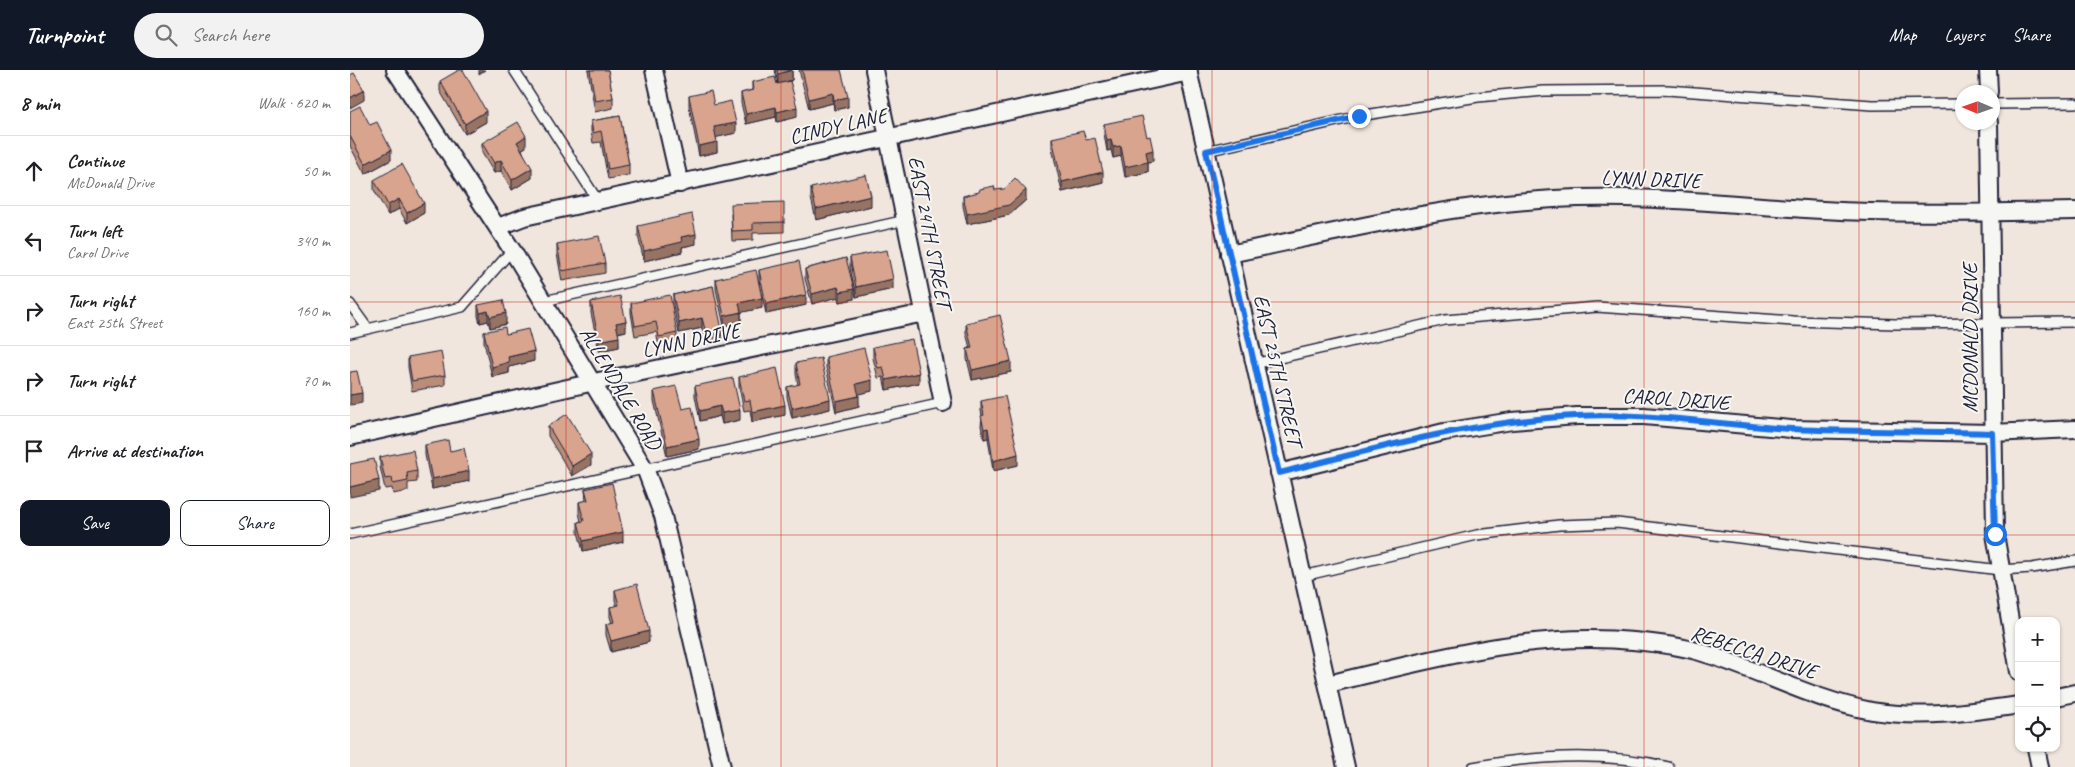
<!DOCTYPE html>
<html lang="en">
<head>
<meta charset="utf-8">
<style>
  :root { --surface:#fff; --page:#f2f2f2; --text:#202124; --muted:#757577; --line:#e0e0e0; --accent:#111827 }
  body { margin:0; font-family:Caveat,sans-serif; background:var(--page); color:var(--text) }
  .controls { position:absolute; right:15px; bottom:15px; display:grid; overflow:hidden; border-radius:10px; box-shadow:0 1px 4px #0004 }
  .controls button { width:45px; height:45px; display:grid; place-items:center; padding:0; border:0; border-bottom:1px solid var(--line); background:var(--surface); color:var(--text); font:25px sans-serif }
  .compass { position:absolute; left:1605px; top:15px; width:45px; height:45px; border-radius:50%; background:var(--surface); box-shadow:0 1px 4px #0004; rotate:272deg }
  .stop { position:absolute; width:15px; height:15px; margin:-11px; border:4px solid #1a73e8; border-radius:50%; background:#fff }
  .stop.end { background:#1a73e8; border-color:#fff; box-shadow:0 1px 5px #0008 }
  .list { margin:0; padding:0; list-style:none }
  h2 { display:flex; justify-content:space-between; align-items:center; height:65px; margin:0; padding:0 20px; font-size:21px }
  h2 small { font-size:16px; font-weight:400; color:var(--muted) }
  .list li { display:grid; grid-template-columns:32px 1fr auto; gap:15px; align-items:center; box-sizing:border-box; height:70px; padding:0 20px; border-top:1px solid var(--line) }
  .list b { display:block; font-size:19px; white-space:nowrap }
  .list p { margin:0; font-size:16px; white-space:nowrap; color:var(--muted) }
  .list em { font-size:16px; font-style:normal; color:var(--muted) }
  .actions { display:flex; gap:10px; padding:15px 20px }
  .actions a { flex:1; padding:11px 0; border:1px solid var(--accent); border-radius:10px; text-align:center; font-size:18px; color:var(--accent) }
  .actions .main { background:var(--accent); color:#fff }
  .icon { flex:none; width:28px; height:28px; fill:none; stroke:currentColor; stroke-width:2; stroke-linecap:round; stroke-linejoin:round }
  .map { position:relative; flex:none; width:1725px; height:697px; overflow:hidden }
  header { display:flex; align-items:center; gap:30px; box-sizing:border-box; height:70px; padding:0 25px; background:var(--accent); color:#fff }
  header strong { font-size:24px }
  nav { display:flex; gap:28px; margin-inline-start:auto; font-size:18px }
  .search { width:350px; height:45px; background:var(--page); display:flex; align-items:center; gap:12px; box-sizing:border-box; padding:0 18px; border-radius:28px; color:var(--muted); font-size:19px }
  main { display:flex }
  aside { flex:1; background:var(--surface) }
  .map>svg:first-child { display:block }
</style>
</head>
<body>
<header>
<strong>Turnpoint</strong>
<div class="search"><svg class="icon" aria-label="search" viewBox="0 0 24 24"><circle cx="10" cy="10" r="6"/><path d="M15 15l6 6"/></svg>Search here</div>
<nav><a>Map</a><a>Layers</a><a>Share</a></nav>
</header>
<main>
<aside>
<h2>8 min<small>Walk · 620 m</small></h2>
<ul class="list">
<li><svg class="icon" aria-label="ahead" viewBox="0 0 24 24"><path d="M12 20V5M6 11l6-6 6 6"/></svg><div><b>Continue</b><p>McDonald Drive</p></div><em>50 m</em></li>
<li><svg class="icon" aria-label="left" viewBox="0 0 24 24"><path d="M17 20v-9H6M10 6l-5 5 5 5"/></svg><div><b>Turn left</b><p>Carol Drive</p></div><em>340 m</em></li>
<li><svg class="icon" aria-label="right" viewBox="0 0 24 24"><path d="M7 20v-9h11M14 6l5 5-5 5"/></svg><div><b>Turn right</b><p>East 25th Street</p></div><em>160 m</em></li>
<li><svg class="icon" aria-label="right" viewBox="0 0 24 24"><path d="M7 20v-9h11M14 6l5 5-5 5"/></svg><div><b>Turn right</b></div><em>70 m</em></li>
<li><svg class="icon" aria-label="arrive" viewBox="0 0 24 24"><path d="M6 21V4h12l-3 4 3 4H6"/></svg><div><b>Arrive at destination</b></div></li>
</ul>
<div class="actions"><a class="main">Save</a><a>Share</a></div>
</aside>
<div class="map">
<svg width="1725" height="697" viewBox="0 0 1725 697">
  <rect width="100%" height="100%" fill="#f0e6de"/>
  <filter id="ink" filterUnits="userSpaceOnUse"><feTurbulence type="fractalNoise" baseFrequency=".02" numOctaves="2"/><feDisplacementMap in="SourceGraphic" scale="10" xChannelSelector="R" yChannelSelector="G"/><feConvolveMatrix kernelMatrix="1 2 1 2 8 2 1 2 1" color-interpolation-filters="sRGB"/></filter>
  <g filter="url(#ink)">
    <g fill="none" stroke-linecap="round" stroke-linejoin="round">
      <!-- lane casing -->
      <g stroke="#22223b" stroke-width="12">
        <path id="lane" d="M164 0 248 131
          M1642 34 1725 33
          M856 81 1009 46 1128 27 1194 21 1317 20 1522 35 1612 34
          M194 231 556 150
          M0 234 18 259
          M0 263 112 237 162 180
          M904 294 1095 250 1247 237 1443 251 1546 254 1725 252
          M0 464 593 333
          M953 506 1127 465 1209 455 1267 453 1650 500 1682 498 1725 491
          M1123 697C1188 685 1254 681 1319 697"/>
      </g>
      <!-- street casing -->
      <g stroke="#22223b" stroke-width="20">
        <path id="street" d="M45 0 162 180 296 401 313 446 372 697
          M304 0 330 114
          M524 0 593 333
          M838 0 996 697
          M1638 0 1639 22
          M1639 52 1645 464 1669 602
          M148 157 174 147 839 2
          M879 184C987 162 1094 135 1204 129 1294 124 1383 135 1473 140 1557 145 1641 142 1725 141
          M0 367 244 312 574 243
          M929 403 1094 362 1162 351 1227 346H1294L1441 359 1642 363 1725 359
          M978 614C1079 590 1179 561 1283 571 1305 573 1330 576 1350 582 1408 599 1462 630 1522 641 1571 649 1621 642 1669 635
          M1706 627 1725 623
          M1686 678 1690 697"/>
      </g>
      <!-- lane -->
      <use href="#lane" stroke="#f6f6f2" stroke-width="9"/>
      <!-- street -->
      <use href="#street" stroke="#f6f6f2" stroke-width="16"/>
    </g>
    <!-- wall -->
    <path fill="#ba8d79" stroke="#22223b" d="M238 0H258L263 28V38L245 42Z
      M425 0H442V10L440 11 447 47 427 52 426 47 396 54 391 33V23L402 20V12L428 14Z
      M449 0H491L498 37 484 40 483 33 459 39Z
      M90 11 136 52 115 64 90 21Z
      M339 26 364 35 386 63 366 67 367 82 349 86 339 36Z
      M0 41 20 55 41 90 15 104 0 76Z
      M270 46 279 95V105L258 109 251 72 243 73 241 61V51Z
      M754 54 797 67 803 91 798 92V102L775 107 771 86 763 88 761 80 757 81 754 64Z
      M702 68 736 70 753 112 712 122 702 78Z
      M132 73 176 77 172 79 182 108 162 120 151 101 144 103 132 83Z
      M24 110 74 143 57 153 49 139 38 145 24 120Z
      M461 118 521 136 466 150 461 128Z
      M645 120 676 130 659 145 617 154 613 136V126Z
      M381 144 434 152V162L403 163V170L382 171Z
      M288 156 346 174 332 177V182L294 191 288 166Z
      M207 174 255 193V203L212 211 207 184Z
      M500 187 543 219 506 227 500 198Z
      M496 188 504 229 490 232 488 227 462 234 455 209V199Z
      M409 200 456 235 416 244 409 210Z
      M366 209 412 238 391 242V253L374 256 366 219Z
      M363 216 372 270 356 274 352 258 329 263 323 235V225Z
      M241 232 276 261 268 263 269 277 249 281 241 243Z
      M281 233 327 263V273L309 277 306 262 285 266 281 243Z
      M128 235 156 254 140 258 138 251 130 253 128 246Z
      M616 253 661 302 622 310 617 289V279L620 278 616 263Z
      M134 262 156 264 184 291 159 297V303L142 307 134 272Z
      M523 277 569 313 536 320 533 307 528 308 523 288Z
      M58 287 95 305V315L62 321 58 297Z
      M476 287 522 321 508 324 509 336 486 342 476 298Z
      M446 293 480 339 442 348 437 327V317L448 315 446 304Z
      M389 307 435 345 402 352 400 340 394 341 389 317Z
      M345 316 390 350 372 354 370 346 350 351 345 326Z
      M304 321 332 339 349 379 317 386 304 331Z
      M631 331 668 395 643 401 638 368 634 369 631 356 632 346 631 341Z
      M198 356 241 395 222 406 198 366Z
      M75 375 100 381 119 411 82 419 75 385Z
      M30 387 67 401V412L58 413V421L43 424 42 418 35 419 30 397Z
      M235 419 273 472 233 481 228 462V452H231L229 442V432L236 431Z
      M265 520 299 572 261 582 256 565V554L262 553 260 547V537L267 536 265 530Z"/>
    <!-- shaded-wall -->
    <path fill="#977363" stroke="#22223b" d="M129 0H135L129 4Z
      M442 0V10L428 14V4Z
      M14 20V30L0 38V28Z
      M483 23V33L459 39V29Z
      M498 27V37L484 40V30Z
      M426 37V47L396 54V44Z
      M447 37V47L427 52V42Z
      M136 41V52L115 64V54Z
      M386 53V63L364 68V57Z
      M176 66V77L167 82V72Z
      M761 70V80L757 81V71Z
      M367 72V82L349 86V76Z
      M771 76V86L763 88V77Z
      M41 80V90L15 104V94Z
      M803 80V91L798 92V102L775 107V97L796 82Z
      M151 90V101L144 103V93Z
      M182 98V108L162 120V110Z
      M753 102V112L712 122V112Z
      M676 120V130L659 145 617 154V144Z
      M521 126V136L466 150V139Z
      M49 129V139L38 145V135Z
      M74 133V143L57 153V143Z
      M346 164V174L332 177V182L294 191V181L331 167Z
      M543 209V219L506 227V217Z
      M488 217V227L462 234V224Z
      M504 219V229L490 232V222Z
      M456 225V235L416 244V234Z
      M412 228V238L389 243V233Z
      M138 241V251L130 253V243Z
      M391 242V253L374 256V246Z
      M156 243V254L140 258V247Z
      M352 248V258L329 263V253Z
      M276 251V261L266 263V253Z
      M372 260V270L356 274V263Z
      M269 267V277L249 281V271Z
      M184 281V291L159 297V303L142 307V297L158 287Z
      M661 291V302L622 310V300Z
      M569 303V313L536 320V310Z
      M522 310V321L506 325V314Z
      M12 323V333L0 335V325Z
      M509 326V336L486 342V331Z
      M480 329V339L442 348V338Z
      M435 335V345L402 352V342Z
      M370 336V346L350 351V341Z
      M390 340V350L372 354V343Z
      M638 358V368L634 369V359Z
      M349 369V379L317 386V376Z
      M241 384V395L222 406V396Z
      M668 384V395L643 401V391Z
      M119 401V411L82 419V409Z
      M29 410V421L0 427V417Z
      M273 462V472L233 481V471Z
      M299 561V572L261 582V571Z"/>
    <!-- building -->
    <path fill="#d8a48d" stroke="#22223b" d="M109 0H113L136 41 115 54 90 11Z
      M240 0H258L263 28 245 31Z
      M427 0H442L428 4Z
      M452 0H491L498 27 484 30 483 23 459 29Z
      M4 3 14 20 0 28V5Z
      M425 7 427 14 440 11 447 37 427 42 426 37 396 44 391 23 403 20 402 12Z
      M361 21 364 35 381 31 386 53 364 57 367 72 349 76 339 26Z
      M10 36 20 55 27 52 41 80 15 94 0 66V41Z
      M270 46 279 95 258 99 251 61 243 63 241 51Z
      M792 46 797 67 800 66 803 80 796 82 798 92 775 97 771 76 763 77 761 70 757 71 754 54Z
      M168 52 176 66 167 72 182 98 162 110 151 90 144 93 132 73Z
      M733 61 736 70 745 68 753 102 712 112 702 68Z
      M52 94 74 133 57 143 49 129 38 135 24 110Z
      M516 105 521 126 466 139 461 118Z
      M665 108 676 120 659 135 617 144 613 126 629 122 630 119 644 116 645 120 654 119Z
      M434 132V152L403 153V160L382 161 381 134Z
      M342 144 346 164 331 167 332 172 294 181 288 156Z
      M249 166 255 193 212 201 207 174Z
      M537 180 543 209 506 217 500 187Z
      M496 188 504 219 490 222 488 217 462 224 455 199Z
      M449 191 456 225 416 234 409 200Z
      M406 200 412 228 389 233 391 242 374 246 366 209Z
      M363 216 372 260 356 263 352 248 329 253 323 225Z
      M320 225 327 263 309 267 306 252 285 256 281 233Z
      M270 226 276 251 266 253 269 267 249 271 241 232Z
      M153 230 156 243 140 247 138 241 130 243 128 235Z
      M650 245 661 291 622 300 617 279 622 278 616 253Z
      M155 257 156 264 178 259 184 281 158 287 159 292 142 297 134 262Z
      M562 269 569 303 536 310 533 297 528 298 523 277Z
      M514 278 522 310 506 314 509 326 486 331 476 287Z
      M91 281 95 305 62 311 58 287Z
      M471 288 480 329 442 338 437 317 450 314 446 293Z
      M427 298 435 335 402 342 400 330 394 331 389 307Z
      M7 301 12 323 0 325V302Z
      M383 308 390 340 372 343 370 336 350 341 345 316Z
      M326 316 332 339 342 337 349 369 317 376 304 321Z
      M655 326 668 384 643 391 638 358 634 359 631 346 634 345 631 331Z
      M217 344 241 384 222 396 198 356Z
      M98 370 100 381 114 378 119 401 82 409 75 375Z
      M63 380 67 401 57 403 58 411 43 414 42 408 35 409 30 387Z
      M24 389 29 410 0 417V394Z
      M262 413 273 462 233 471 228 452 234 451 229 432 238 430 235 419Z
      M287 514 299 561 261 571 256 554 264 552 260 537 269 535 265 520Z"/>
  </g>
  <g fill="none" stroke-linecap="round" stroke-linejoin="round" filter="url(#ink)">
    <!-- route -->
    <path stroke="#1a73e8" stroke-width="6" d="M1009 46 856 81 929 403C1027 378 1124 351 1226 346 1298 342 1370 355 1442 359 1508 362 1575 361 1642 363L1645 464"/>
  </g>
  <!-- grid -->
  <path fill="none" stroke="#c8321e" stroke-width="1" stroke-opacity="0.55" d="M216 0V697M431 0V697M647 0V697M862 0V697M1078 0V697M1294 0V697M1509 0V697M0 232H1725M0 465H1725"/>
  <g text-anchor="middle" stroke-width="4" stroke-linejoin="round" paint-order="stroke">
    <!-- street labels -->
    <g font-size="21" fill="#22223b" stroke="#f6f6f2">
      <text transform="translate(488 56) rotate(-13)" y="7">CINDY LANE</text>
      <text transform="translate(1301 109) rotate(2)" y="7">LYNN DRIVE</text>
      <text transform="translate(580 162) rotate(79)" y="7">EAST 24TH STREET</text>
      <text transform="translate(1620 268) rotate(-90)" y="7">MCDONALD DRIVE</text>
      <text transform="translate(341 270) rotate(-12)" y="7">LYNN DRIVE</text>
      <text transform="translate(928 300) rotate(77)" y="7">EAST 25TH STREET</text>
      <text transform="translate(271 318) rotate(59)" y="7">ALLENDALE ROAD</text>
      <text transform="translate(1326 329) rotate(4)" y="7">CAROL DRIVE</text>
      <text transform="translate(1404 582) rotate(18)" y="7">REBECCA DRIVE</text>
    </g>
  </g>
</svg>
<div class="controls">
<button>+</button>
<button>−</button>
<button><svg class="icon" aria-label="locate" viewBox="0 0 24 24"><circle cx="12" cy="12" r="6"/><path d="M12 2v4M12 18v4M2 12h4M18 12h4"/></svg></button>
</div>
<svg class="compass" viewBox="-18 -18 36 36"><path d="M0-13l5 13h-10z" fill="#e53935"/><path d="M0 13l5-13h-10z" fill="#757577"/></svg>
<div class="stop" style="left:1645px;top:464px"></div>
<div class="stop end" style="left:1009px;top:46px"></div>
</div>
</main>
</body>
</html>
